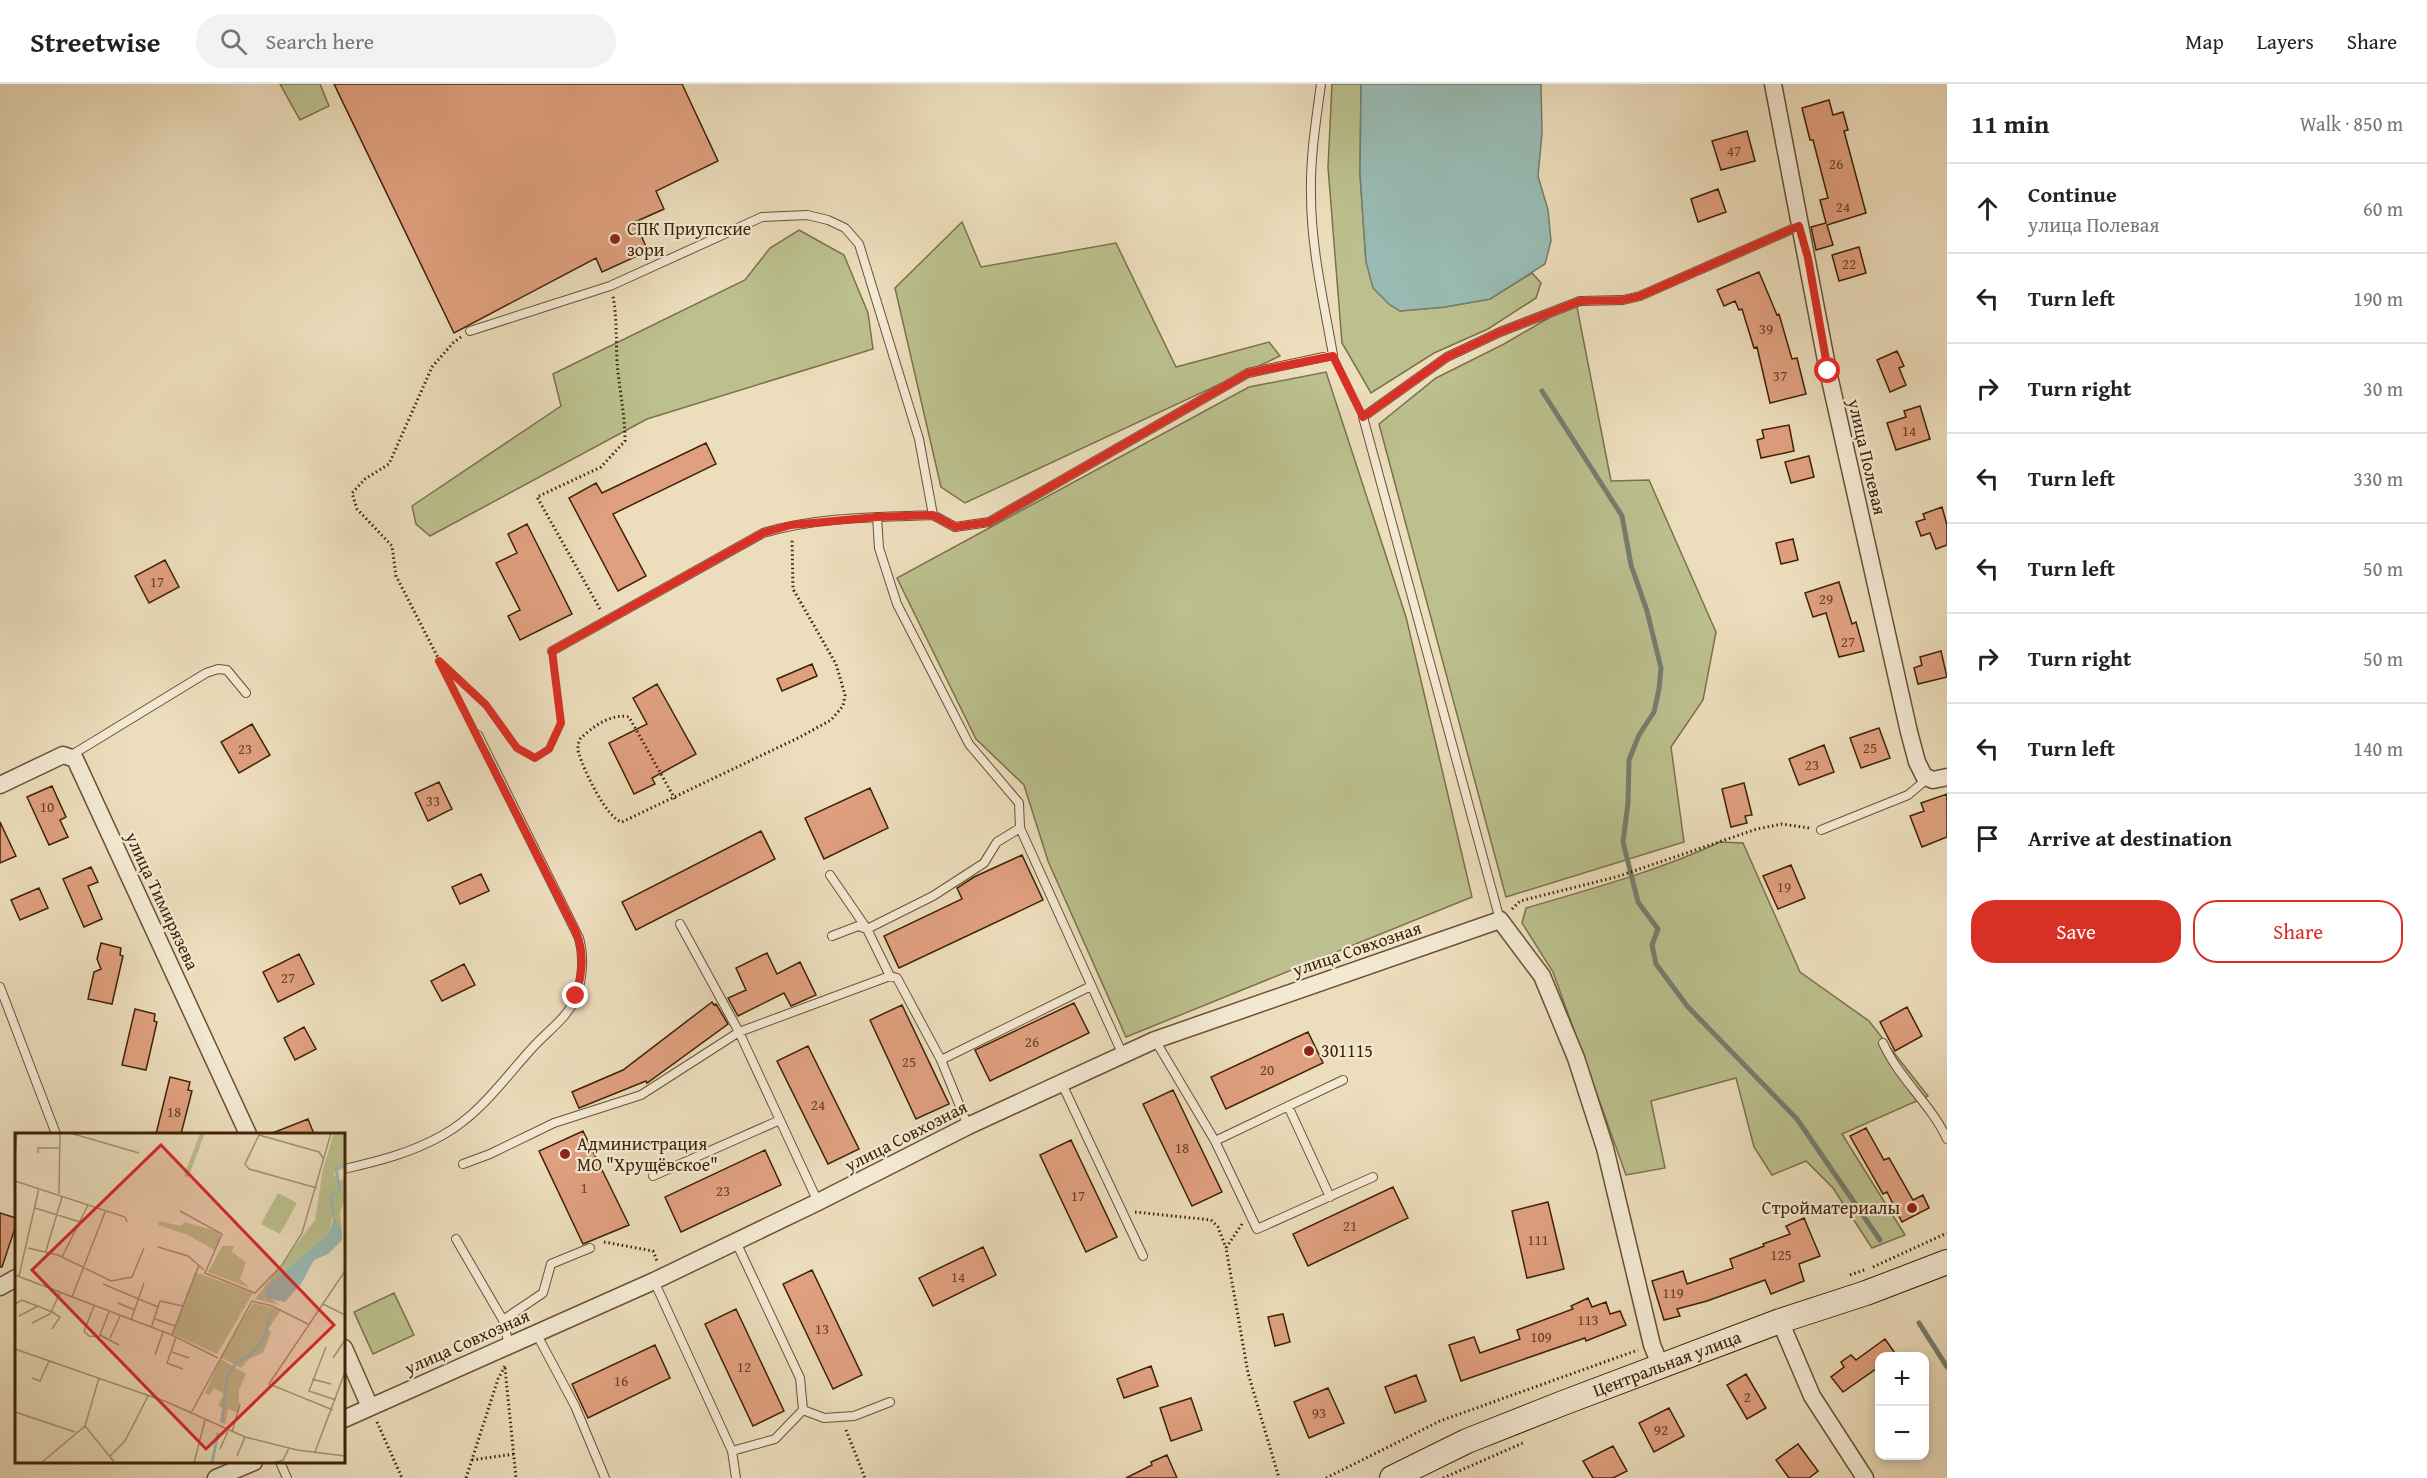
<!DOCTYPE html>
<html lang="en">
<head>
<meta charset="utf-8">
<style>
  :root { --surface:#fff; --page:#f2f2f2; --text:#222; --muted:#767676; --line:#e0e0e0; --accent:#d93025 }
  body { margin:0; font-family:"Gentium Book Plus",serif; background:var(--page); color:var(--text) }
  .controls { position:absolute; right:18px; bottom:18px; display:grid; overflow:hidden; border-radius:12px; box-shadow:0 3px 9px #0003 }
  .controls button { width:54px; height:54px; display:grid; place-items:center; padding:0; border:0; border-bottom:2px solid var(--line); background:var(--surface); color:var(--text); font:30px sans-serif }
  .stop { position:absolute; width:18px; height:18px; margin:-14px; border:4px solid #d93025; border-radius:50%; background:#fff }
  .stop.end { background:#d93025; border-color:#fff; box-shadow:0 2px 6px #0008 }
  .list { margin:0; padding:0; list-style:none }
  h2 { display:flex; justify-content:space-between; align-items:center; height:78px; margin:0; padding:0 24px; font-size:26px }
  h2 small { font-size:20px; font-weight:400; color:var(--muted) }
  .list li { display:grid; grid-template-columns:39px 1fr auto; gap:18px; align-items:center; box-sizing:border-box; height:90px; padding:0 24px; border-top:2px solid var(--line) }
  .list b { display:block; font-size:22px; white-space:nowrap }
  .list p { margin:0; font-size:20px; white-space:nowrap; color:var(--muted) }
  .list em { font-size:20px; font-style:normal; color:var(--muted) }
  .actions { display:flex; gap:12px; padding:18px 24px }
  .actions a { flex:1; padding:14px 0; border:2px solid var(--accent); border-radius:24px; text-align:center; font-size:21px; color:var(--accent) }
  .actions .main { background:var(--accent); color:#fff }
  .icon { flex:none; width:33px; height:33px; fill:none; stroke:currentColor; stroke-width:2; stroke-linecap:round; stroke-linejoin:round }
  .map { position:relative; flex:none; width:1947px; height:1394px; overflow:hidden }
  header { display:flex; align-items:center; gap:36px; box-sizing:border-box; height:84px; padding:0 30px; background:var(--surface); border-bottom:2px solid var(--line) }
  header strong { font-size:28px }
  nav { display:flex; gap:33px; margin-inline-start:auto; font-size:21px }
  .search { width:420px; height:54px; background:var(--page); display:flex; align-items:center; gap:15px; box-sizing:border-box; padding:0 21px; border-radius:33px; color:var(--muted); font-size:22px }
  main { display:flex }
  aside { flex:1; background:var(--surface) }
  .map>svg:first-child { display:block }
</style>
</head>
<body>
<header>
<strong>Streetwise</strong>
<div class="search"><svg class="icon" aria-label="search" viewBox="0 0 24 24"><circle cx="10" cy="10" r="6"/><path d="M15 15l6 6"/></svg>Search here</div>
<nav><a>Map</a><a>Layers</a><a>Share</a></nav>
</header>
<main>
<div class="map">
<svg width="1947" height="1394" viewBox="0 0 1947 1394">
  <rect width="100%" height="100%" fill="#ecddbc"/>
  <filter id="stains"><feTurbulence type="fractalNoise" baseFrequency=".00333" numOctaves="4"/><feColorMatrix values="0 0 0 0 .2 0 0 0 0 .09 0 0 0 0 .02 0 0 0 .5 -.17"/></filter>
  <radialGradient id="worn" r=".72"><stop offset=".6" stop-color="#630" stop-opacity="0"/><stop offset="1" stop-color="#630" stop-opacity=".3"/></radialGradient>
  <!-- green -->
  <path fill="#bbc08e" stroke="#7c714a" stroke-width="1.5" d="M280 0H320L329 22 300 36Z
    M1332 0H1361L1360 90 1366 178 1400 227 1445 223 1490 215 1532 189 1541 199 1536 214 1488 245 1434 269 1371 309 1342 259 1328 83Z
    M962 138 981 183 1116 159 1176 283 1269 258 1280 272 965 419 941 403 895 204Z
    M799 146 844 171 868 229 873 265 647 335 430 452 416 440 412 422 561 322 553 290 745 196 770 164Z
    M1576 218 1611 397 1649 396 1716 548 1703 616 1671 663 1684 758 1506 813 1379 340 1436 294 1504 260Z
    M1326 288 1406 533 1472 813 1126 953 1048 777 1024 701 976 655 897 494 1249 303Z
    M1720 758 1743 759 1800 888 1869 937 1928 1012 1842 1050 1905 1151 1872 1164 1833 1104 1806 1077 1772 1091 1754 1063 1736 994 1651 1017 1665 1084 1626 1091 1553 888 1522 839 1526 824C1591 805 1658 787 1720 758Z
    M394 1209 414 1251 373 1270 354 1228Z"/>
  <!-- water -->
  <path fill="#99bbb3" stroke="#757e6e" stroke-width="1.5" d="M1361 0H1541L1542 49 1538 92 1548 126 1551 157 1545 180 1490 215 1445 223 1400 227 1390 221 1373 204 1366 178 1360 90Z"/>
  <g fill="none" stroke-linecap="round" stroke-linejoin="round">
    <!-- stream -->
    <path stroke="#757e6e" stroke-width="5" d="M1542 307 1622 432 1631 481 1647 527 1661 584 1659 605 1654 628 1639 651 1629 676 1628 719 1623 758 1638 818 1658 845 1652 861 1656 880 1688 923 1797 1035 1880 1156
      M1919 1239 1947 1283"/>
  </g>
  <!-- building -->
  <path fill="#e0a07f" stroke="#3e2206" stroke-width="1.5" d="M334 0H682L718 77 656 107 664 125 635 138 648 167 602 188 596 174 454 249Z
    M1829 16 1833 31 1843 28 1848 46 1844 47 1866 129 1827 141 1833 161 1816 166 1811 143 1826 139 1820 116 1828 114 1813 56H1810L1802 24Z
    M1747 47 1755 77 1721 86 1712 57Z
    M1718 105 1726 128 1698 138 1691 115Z
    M1859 163 1866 189 1839 197 1832 171Z
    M1759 188 1777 231 1779 230 1792 275 1797 274 1806 310 1770 319 1757 263 1754 264 1742 225 1739 226 1735 217 1724 222 1717 206Z
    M1897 267 1904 282 1899 284 1906 301 1890 308 1877 276Z
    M1920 322 1930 355 1896 366 1887 339 1906 333 1904 327Z
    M1789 341 1794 367 1761 374 1757 356 1764 354 1762 346Z
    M706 359 716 380 613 430 646 492 618 507 569 414 596 399 602 409Z
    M1809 372 1814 393 1791 399 1785 378Z
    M1942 423 1947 441V461L1936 465 1930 449 1921 452 1916 438 1925 435 1923 430Z
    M527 440 572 530 520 556 508 532 520 526 496 479 517 469 508 450Z
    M1793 455 1798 476 1781 480 1776 459Z
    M165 476 179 503 149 519 135 492Z
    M1839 498 1852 540 1856 538 1864 567 1839 573 1826 529 1813 533 1805 509Z
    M1941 567 1947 593 1918 600 1914 584 1922 581 1920 573Z
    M812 580 817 592 782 607 777 595Z
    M657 600 696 670 652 694 655 700 634 710 609 659 647 640 633 614Z
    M252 640 270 671 239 689 221 658Z
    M1879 644 1890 674 1861 684 1850 654Z
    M1824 661 1834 688 1799 701 1789 675Z
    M439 698 452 725 428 737 415 709Z
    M1744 699 1752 731 1745 732 1747 739 1731 743 1722 705Z
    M52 702 66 733 60 736 68 753 49 761 27 713Z
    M870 704 888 744 824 775 805 734Z
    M1947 710V753L1922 763 1910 732 1924 727 1921 719Z
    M0 738 16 772 0 779Z
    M761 747 775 775 636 846 622 818Z
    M1022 771 1043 816 899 884 884 852 962 815 957 804 974 793Z
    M1791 781 1805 814 1778 825 1763 792Z
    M91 783 98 798 88 802 102 835 84 843 63 795Z
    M481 790 489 807 460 820 452 803Z
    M39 804 48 824 20 836 11 816Z
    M101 859 121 864 120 871 123 872 112 920 88 915 94 888 101 885 97 875Z
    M767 869 777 890 800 878 816 911 791 922 784 909 738 932 728 914 746 906 736 884Z
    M299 870 314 900 278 918 263 888Z
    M464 880 475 901 442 917 431 897Z
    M712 918 714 921 716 920 728 940 647 999 646 997 579 1024 572 1008 623 986Z
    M1074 919 1089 949 990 997 975 966Z
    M902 921 949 1020 916 1035 870 936Z
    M1907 923 1922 952 1895 967 1880 938Z
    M135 925 155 930 154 937 157 938 146 986 122 981Z
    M304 943 316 965 295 976 284 954Z
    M1308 948 1323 979 1226 1025 1211 993Z
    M808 962 859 1065 828 1080 777 977Z
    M170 993 190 998 188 1006 192 1007 181 1050H156Z
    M1173 1006 1222 1108 1192 1122 1143 1020Z
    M308 1035 314 1050H270Z
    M1866 1044 1884 1076 1889 1074 1913 1116 1923 1111 1929 1124 1902 1138 1887 1108 1883 1110 1850 1052Z
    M583 1047 629 1141 583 1160 539 1067Z
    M1071 1056 1117 1153 1086 1168 1040 1071Z
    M765 1066 781 1101 681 1148 665 1113Z
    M1393 1103 1408 1134 1308 1182 1293 1150Z
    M1548 1118 1564 1185 1527 1194 1512 1127Z
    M0 1129 16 1134V1141L2 1183H0Z
    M1804 1134 1820 1172 1799 1180 1804 1197 1771 1210 1765 1196 1707 1217 1677 1225 1680 1232 1664 1236 1652 1197 1683 1187 1687 1200 1733 1184 1730 1175 1764 1162 1763 1160 1790 1150 1786 1142Z
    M983 1163 996 1191 933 1222 919 1194Z
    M812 1186 862 1291 833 1305 783 1200Z
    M1588 1214 1592 1223 1606 1218 1610 1230 1620 1227 1626 1241 1586 1257 1585 1254 1461 1297 1449 1261 1474 1253 1480 1269 1520 1255 1517 1246 1573 1225 1571 1222Z
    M736 1225 784 1327 753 1342 705 1240Z
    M1283 1230 1290 1258 1275 1262 1268 1233Z
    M1885 1255 1897 1272H1880V1282L1843 1308 1831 1293 1844 1283 1841 1278 1851 1271 1856 1276Z
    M655 1261 670 1294 588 1334 572 1300Z
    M1151 1282 1158 1302 1124 1314 1117 1295Z
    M1746 1290 1766 1324 1747 1335 1727 1301Z
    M1416 1291 1426 1317 1395 1329 1385 1303Z
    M1328 1304 1344 1339 1309 1354 1294 1318Z
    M1191 1314 1202 1346 1171 1357 1160 1324Z
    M1669 1324 1684 1352 1654 1368 1639 1339Z
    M1798 1360 1818 1387 1809 1394H1789L1776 1376Z
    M1613 1362 1627 1387 1613 1394H1593L1583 1377Z
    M1167 1371 1177 1394H1126L1152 1381 1151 1378Z"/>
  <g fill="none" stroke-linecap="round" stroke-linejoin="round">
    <!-- service casing -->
    <g stroke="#6a5134" stroke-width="10">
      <path id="service" d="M470 247 610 202 762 133 807 131 828 136 845 144 859 160 919 355 933 431 955 443 989 438 1248 289 1333 271C1324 219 1311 164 1311 111 1310 74 1316 37 1321 0
        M877 433 879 464 897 520 969 660 1019 719 1020 744
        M552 567 763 449C818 433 877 433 933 431
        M70 672 206 589 218 585 227 586 246 609
        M1821 746 1908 711 1927 695
        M830 791 867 845
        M1500 836 1363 333 1447 273 1500 248 1580 217 1623 216 1640 212 1799 142
        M680 840 739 948 818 1118
        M832 852 858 842 867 845
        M890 892 897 894 941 976 968 1042
        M0 903 56 1050
        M1155 956 1215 1057 1257 1145 1373 1093
        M1883 959C1899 995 1931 1020 1947 1055
        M941 976 1091 902
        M1062 1000 1143 1172
        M1288 1022 1330 1113
        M1215 1057 1343 996
        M463 1080 490 1070 554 1039 641 1011 739 948 890 892 867 845 933 812 984 779 997 758 1020 744 1122 969
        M344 1085C379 1077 411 1069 443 1051 482 1029 505 993 535 961 549 946 568 933 576 913 583 894 584 872 579 854L478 651
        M653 1092 780 1036
        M456 1155 503 1236 509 1261
        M654 1197 732 1367 736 1394
        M503 1236 543 1209 551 1180 590 1164
        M536 1249 575 1322 605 1394
        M803 1326 824 1334 854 1332 890 1318
        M732 1367 775 1355 803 1326 800 1294 736 1158
        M280 1378 287 1394"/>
    </g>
    <!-- minor casing -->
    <g stroke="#6a5134" stroke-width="19">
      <path id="minor" d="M1773 0 1828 287 1909 648 1917 678 1924 692 1933 696 1947 693
        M0 701 63 671 75 675 248 1050
        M0 1203 16 1194
        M1780 1237 1812 1312 1865 1394
        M344 1264 370 1323
        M344 1335 654 1197 818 1118 968 1042 1155 956 1500 836 1542 892 1576 974 1605 1064 1652 1261 1661 1283
        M216 1394 254 1378"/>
    </g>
    <!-- secondary casing -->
    <g stroke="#3e2206" stroke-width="26">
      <g id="secondary">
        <path id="s1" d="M1392 1394 1467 1357 1563 1319 1780 1237 1866 1209 1947 1178"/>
      </g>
    </g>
    <!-- path -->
    <path stroke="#3e2206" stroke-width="3" stroke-dasharray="1.5 3" stroke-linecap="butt" d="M461 253 453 259 432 283 389 380 365 395 352 409 357 425 392 462 396 492 473 642
      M1338 281 1358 324
      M600 525 537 413 601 383 625 357C625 330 619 304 617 278 616 255 617 235 613 212
      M442 580 486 621 517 664 535 674C572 652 558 615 554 579
      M675 715 629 633C611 629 592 643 580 655 578 660 577 665 579 670 584 686 606 734 622 738L800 653 831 636 843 622 845 611 836 580 793 505 792 454
      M1512 825 1520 817 1616 793 1757 745 1782 740 1809 744
      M1135 1128 1211 1136 1218 1143 1226 1164
      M1242 1140 1226 1164 1248 1289 1279 1394
      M604 1158 653 1167 657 1177
      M1873 1183 1947 1149
      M1850 1191 1867 1185
      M505 1284 516 1394
      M377 1338 402 1394
      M846 1346 865 1394
      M472 1376 514 1370
      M466 1394 498 1295 506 1280
      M1326 1394 1440 1337 1638 1266
      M1443 1394 1523 1359"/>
    <!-- service -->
    <use href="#service" stroke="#f3e9d3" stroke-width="8"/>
    <!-- minor -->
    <use href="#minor" stroke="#f3e9d3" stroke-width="16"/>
    <!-- secondary -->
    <use href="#secondary" stroke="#f3e9d3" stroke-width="24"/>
  </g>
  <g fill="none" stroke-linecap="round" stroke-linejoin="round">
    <!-- route -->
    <path stroke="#d93025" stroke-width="8" d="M576 912C582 890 585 870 576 848L439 577 486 621 517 664 535 674 549 665 561 639 552 567 763 449 791 441 877 433 933 431 955 443 989 438 1248 289 1333 272 1363 333 1447 273 1500 248 1580 217 1623 216 1640 212 1799 142 1808 174 1828 287"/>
  </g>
  <!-- markers -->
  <g fill="#8f2418" stroke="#f3e9d3" stroke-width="2">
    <circle cx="615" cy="155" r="6"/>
    <circle cx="1309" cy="967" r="6"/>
    <circle cx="565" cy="1070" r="6"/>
    <circle cx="1912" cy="1124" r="6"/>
  </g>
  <g text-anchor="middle" stroke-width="4.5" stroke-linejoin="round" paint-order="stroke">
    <!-- number labels -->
    <g font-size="15" fill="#664224">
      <text x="1734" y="72">47</text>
      <text x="1836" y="85">26</text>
      <text x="1843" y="128">24</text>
      <text x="1849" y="185">22</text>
      <text x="1766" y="250">39</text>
      <text x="1780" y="297">37</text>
      <text x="1909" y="352">14</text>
      <text x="157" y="503">17</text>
      <text x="1826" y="520">29</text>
      <text x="1848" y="563">27</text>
      <text x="1870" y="669">25</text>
      <text x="245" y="670">23</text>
      <text x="1812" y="686">23</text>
      <text x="433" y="722">33</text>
      <text x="47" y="728">10</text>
      <text x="1784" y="808">19</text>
      <text x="288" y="899">27</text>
      <text x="1032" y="963">26</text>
      <text x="909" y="983">25</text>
      <text x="1267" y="991">20</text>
      <text x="818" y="1026">24</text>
      <text x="174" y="1033">18</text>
      <text x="1182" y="1069">18</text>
      <text x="584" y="1109">1</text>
      <text x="723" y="1112">23</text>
      <text x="1078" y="1117">17</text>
      <text x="1350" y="1147">21</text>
      <text x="1538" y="1161">111</text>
      <text x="1781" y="1176">125</text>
      <text x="958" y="1198">14</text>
      <text x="1673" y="1214">119</text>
      <text x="1588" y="1241">113</text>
      <text x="822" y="1250">13</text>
      <text x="1541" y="1258">109</text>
      <text x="744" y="1288">12</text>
      <text x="621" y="1302">16</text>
      <text x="1747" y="1318">2</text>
      <text x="1319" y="1334">93</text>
      <text x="1661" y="1351">92</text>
    </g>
    <!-- poi labels -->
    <g font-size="18" fill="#3e2206" stroke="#f3e9d3" text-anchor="start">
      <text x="627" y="151">СПК Приупские<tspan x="627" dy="21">зори</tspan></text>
      <text x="1321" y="973">301115</text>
      <text x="577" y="1066">Администрация<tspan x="577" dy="21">МО "Хрущёвское"</tspan></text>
      <text x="1900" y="1130" text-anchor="end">Стройматериалы</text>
    </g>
    <!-- street labels -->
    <g font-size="18" fill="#3e2206" stroke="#f3e9d3">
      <text transform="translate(1867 373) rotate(77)" y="6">улица Полевая</text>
      <text transform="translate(162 817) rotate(65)" y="6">улица Тимирязева</text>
      <text transform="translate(1357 865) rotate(-19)" y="6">улица Совхозная</text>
      <text transform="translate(906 1052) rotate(-27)" y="6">улица Совхозная</text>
      <text transform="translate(467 1258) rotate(-24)" y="6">улица Совхозная</text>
      <text dy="6" stroke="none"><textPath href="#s1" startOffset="298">Центральная улица</textPath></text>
    </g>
  </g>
  <!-- overview -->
  <g transform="translate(15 1049)">
    <rect width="330" height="330" fill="#ecddbc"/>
    <path d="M185 0H190L173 45 169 43ZM319 0H330V35L318 39 323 49 330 45V68L325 79 327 98 317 85 314 100 251 154 250 162 265 172 240 166 300 87 308 36ZM263 60 282 70 265 101 246 91ZM144 88 166 93 169 89 204 99 205 105 199 117 173 102 143 92ZM207 113H219L217 119 231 129 225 146 235 155 193 139ZM180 139 238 160 202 221 158 201ZM238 170 266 177 253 196 256 200 248 220 234 226 226 235 205 224ZM206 226 231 241 224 257V280L213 276 210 291 205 289 208 275 203 273 209 261 199 255 194 262 190 260Z" fill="#bbc08e"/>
    <path d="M319 84 327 98V107L313 121 299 127 286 151 270 169 254 166 250 162 251 154 314 100Z" fill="#99bbb3"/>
    <path fill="none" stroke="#99bbb3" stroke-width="3" d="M319 83 316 62 325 58 321 36 330 32M207 289 212 244 221 230 240 218 251 201 255 182M197 330 203 300"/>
    <path fill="none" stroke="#a69273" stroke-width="1.5" d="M55 0 124 20M23 20V15H44M0 23 2 0M0 48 110 84 112 89M302 55 234 36 230 31 244 2 304 19 308 25M44 61 45 0M20 75 65 89M165 78 207 101 190 140 240 160 267 132 287 100 316 0M143 114 173 123 189 137M13 115 43 122 96 148 117 144 129 115M31 118 47 64M47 124 73 72M0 142 157 202 203 225M4 143 24 55M88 151 143 174 145 168 168 173 157 202M57 164 90 79M103 170 120 177M0 171 7 167 22 173M308 171 330 182M79 173 69 198 74 203 84 204 94 179M168 173 184 132M4 183 23 173 37 179 45 184 37 196M140 186 160 193M116 187 129 150M17 190 35 181 45 160M136 195 143 174M85 202 104 212M161 204 152 230 168 236M95 205 105 183M311 214 294 258 321 267M0 216 152 269 230 304 282 317 330 323M157 219 174 225M140 222 148 199M318 225 330 207M17 245 25 248 34 228M297 246 316 251M318 277 254 251 330 138M0 279 60 299M176 280 237 168 257 173 293 191M70 293 100 330M217 299 225 271M205 316 213 298M300 319 330 239M95 323 110 308 133 263M222 323 230 304M26 330 70 293 84 245M179 330 190 287M258 330 268 327 274 315"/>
    <path fill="#d62828" fill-opacity="0.15" stroke="#d62828" stroke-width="3" d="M146 12 319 192 191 316 17 137Z"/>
    <rect width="330" height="330" fill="none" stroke="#3e2206" stroke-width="3"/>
  </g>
  <rect width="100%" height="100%" filter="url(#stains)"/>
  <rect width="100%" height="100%" fill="url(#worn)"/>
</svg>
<div class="controls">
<button>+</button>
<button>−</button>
</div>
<div class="stop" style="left:1828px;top:287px"></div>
<div class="stop end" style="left:576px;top:912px"></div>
</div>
<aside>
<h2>11 min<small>Walk · 850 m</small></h2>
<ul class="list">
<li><svg class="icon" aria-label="ahead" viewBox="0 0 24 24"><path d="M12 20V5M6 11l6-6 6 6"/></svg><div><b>Continue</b><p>улица Полевая</p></div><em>60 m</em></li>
<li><svg class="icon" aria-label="left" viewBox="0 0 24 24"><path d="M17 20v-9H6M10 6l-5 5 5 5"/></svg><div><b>Turn left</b></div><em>190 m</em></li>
<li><svg class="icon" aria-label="right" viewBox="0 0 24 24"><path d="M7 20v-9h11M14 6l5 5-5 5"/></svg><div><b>Turn right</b></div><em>30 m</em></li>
<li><svg class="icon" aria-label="left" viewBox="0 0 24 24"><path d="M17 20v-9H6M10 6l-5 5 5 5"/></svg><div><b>Turn left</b></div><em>330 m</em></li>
<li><svg class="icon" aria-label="left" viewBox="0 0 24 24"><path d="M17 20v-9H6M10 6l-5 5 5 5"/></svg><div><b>Turn left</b></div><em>50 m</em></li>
<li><svg class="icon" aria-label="right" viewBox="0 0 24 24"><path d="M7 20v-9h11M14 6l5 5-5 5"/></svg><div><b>Turn right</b></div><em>50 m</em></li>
<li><svg class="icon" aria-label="left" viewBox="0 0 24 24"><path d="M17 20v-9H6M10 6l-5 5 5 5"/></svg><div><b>Turn left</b></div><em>140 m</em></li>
<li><svg class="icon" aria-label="arrive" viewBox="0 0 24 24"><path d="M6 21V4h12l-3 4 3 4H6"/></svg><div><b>Arrive at destination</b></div></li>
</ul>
<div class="actions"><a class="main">Save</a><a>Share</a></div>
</aside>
</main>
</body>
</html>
